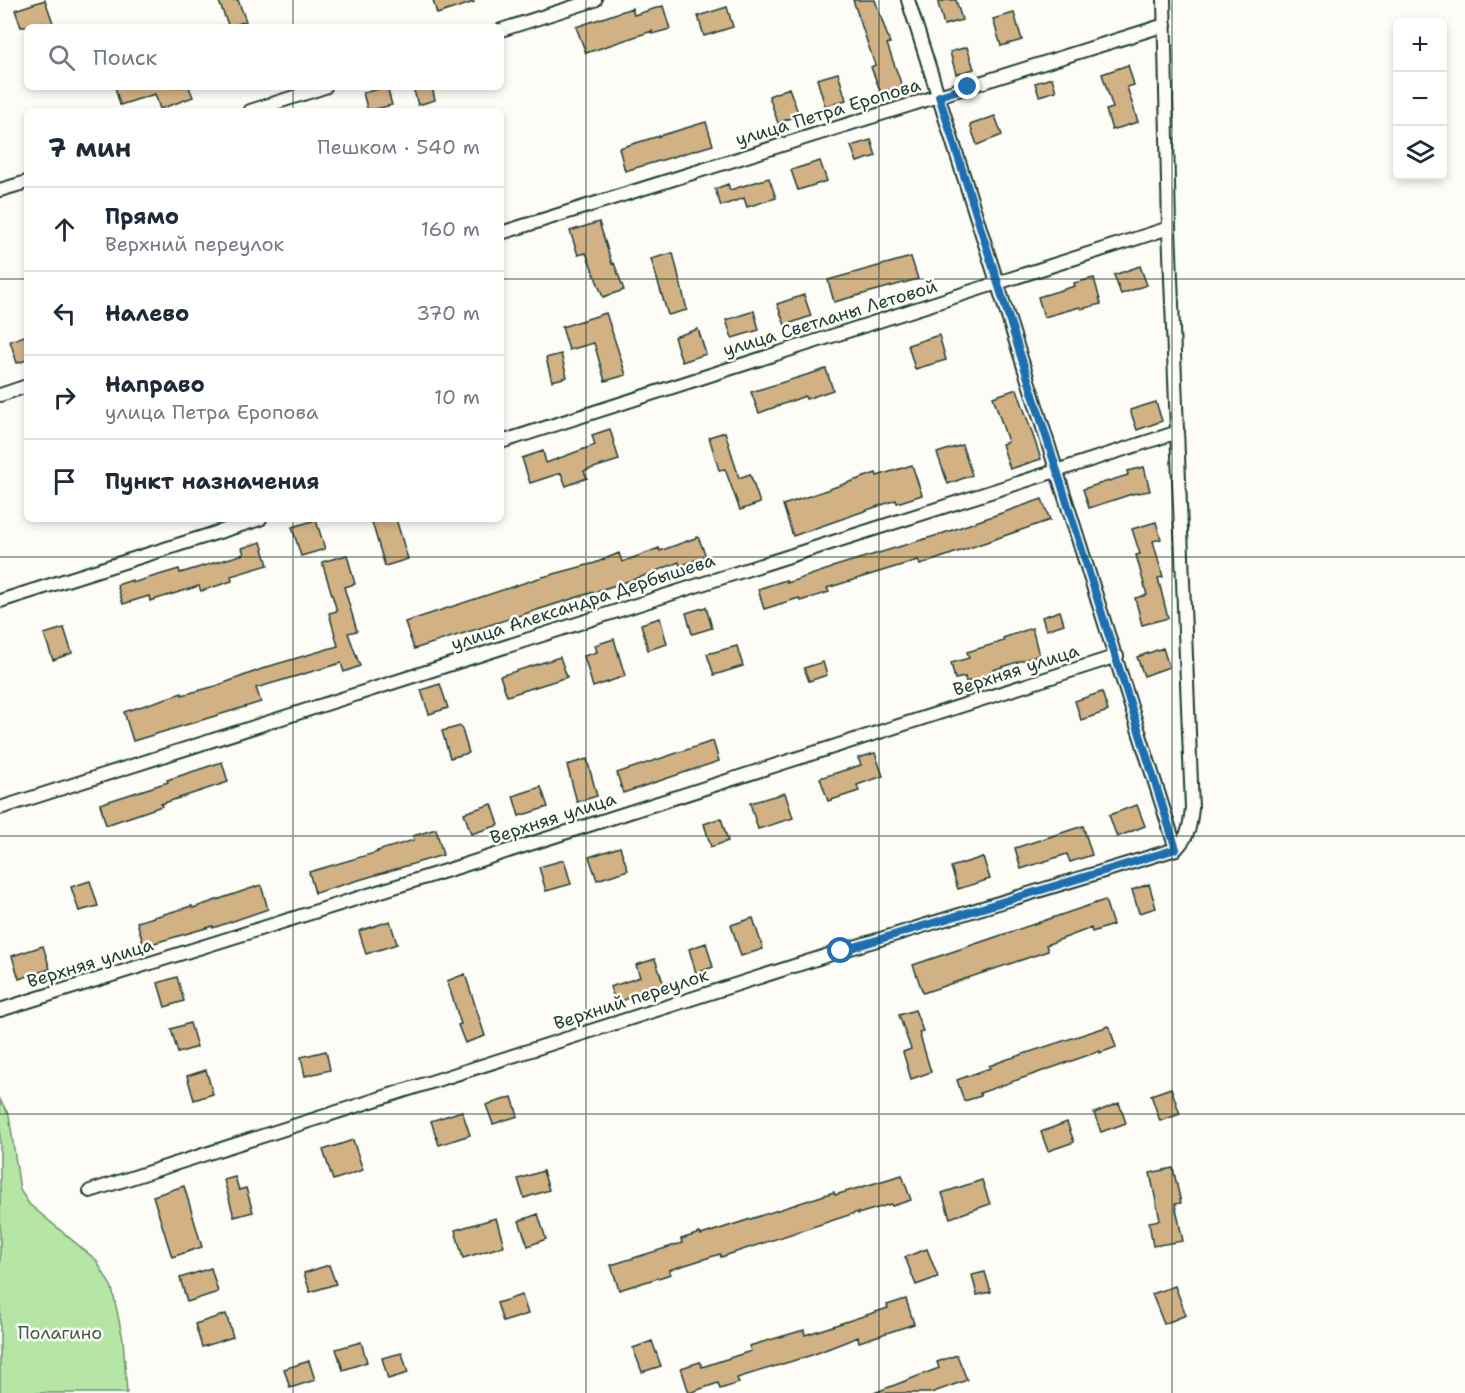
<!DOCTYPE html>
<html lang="ru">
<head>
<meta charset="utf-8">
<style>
  :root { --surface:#fff; --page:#f2f2f3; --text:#1f2937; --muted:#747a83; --line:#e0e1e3 }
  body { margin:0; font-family:"Shantell Sans",sans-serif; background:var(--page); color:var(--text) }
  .controls { position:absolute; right:18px; top:18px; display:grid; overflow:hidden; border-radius:9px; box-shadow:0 3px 9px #0003 }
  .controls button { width:54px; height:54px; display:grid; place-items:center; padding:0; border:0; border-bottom:2px solid var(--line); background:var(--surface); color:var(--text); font:30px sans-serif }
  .stop { position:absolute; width:18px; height:18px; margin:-14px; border:4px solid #1f6fb2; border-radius:50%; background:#fff }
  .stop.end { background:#1f6fb2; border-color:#fff; box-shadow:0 2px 6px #0008 }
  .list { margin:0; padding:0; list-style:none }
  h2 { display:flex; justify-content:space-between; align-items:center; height:78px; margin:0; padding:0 24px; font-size:26px }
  h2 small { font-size:20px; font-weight:400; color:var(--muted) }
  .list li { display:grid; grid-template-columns:39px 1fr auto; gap:18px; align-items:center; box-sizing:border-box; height:84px; padding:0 24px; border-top:2px solid var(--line) }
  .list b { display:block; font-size:22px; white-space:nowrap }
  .list p { margin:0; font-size:20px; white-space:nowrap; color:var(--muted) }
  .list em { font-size:20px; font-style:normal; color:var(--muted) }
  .icon { flex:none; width:33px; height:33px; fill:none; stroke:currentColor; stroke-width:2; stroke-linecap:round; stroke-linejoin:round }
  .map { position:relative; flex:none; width:1465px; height:1393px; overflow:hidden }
  .search { position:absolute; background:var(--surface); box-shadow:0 3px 9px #0003; left:24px; top:24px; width:480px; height:66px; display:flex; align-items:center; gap:15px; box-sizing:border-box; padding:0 21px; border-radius:9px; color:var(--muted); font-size:22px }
  .panel { position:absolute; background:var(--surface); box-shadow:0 3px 9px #0003; left:24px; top:108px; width:480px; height:414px; border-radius:9px }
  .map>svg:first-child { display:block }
</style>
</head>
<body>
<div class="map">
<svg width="1465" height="1393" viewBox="0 0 1465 1393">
  <rect width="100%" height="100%" fill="#fdfcf7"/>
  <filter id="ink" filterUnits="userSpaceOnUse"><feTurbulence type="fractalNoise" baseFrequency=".0167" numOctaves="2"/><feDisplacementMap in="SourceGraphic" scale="12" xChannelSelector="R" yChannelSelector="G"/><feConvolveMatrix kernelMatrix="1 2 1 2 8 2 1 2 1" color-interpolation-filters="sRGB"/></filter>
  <g filter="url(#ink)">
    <!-- green -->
    <path fill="#b5e6a6" stroke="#6a926d" stroke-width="1.5" d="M0 1100 9 1115 20 1190 29 1204 96 1260 112 1288 123 1339 127 1393H0Z"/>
    <!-- building -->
    <path fill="#d2b185" stroke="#1f3d34" stroke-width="1.5" d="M45 0 53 23 41 27H21L15 10Z
      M226 0H238L246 21 229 27 219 2Z
      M433 0H473L474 2 437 14Z
      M853 0H875L890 43 887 44 902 86 881 93 871 67 875 65Z
      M946 0H956L962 20 944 25 938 3Z
      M663 6 670 29 652 34V31L586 53 576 27 632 8 634 15Z
      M727 7 733 27 704 36 698 16Z
      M1014 13 1022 40 1001 46 993 19Z
      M967 47 974 69 956 74 950 52Z
      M1128 65 1134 85 1127 87 1138 122 1112 130 1106 110 1113 108 1102 74Z
      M838 73 846 100 825 106 817 79Z
      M1052 78 1056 91 1039 96 1035 83Z
      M115 87H189L193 97 160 109 155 94 120 105Z
      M387 87 392 105 368 111 363 93Z
      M413 87H432L435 100 418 105Z
      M789 88 799 115 778 123 769 96Z
      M995 116 1002 135 977 145 970 125Z
      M706 122 713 145 625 171 619 148Z
      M871 140 876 156 857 162 851 146Z
      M820 161 827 181 798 190 791 170Z
      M769 178 776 198 747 207 744 198 721 206 715 189 728 184 730 190Z
      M599 222 612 264 614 263 624 290 603 297 586 253 578 255 570 231Z
      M673 253 687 310 668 315 651 259Z
      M911 257 918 279 834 302 828 280Z
      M1140 266 1147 285 1121 294 1114 275Z
      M1094 278 1101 304 1081 309 1080 307 1044 317 1038 297 1075 286 1074 283Z
      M804 295 811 316 785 325 777 304Z
      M754 311 759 330 732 338 726 320Z
      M606 313 626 375 605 381 594 343 569 350 562 327Z
      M698 329 706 354 682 362 674 337Z
      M27 335V360L17 363 10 341Z
      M939 335 946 360 915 369 908 345Z
      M561 354 567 377 552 381 546 358Z
      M826 369 833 390 806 399 805 396 759 413 751 392Z
      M1017 389 1041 459 1010 469 1002 444 1008 442 993 397Z
      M1156 402 1162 421 1137 430 1130 410Z
      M610 429 619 460 584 471 587 478 566 486 561 473 530 483 522 458 543 451 546 463 595 445 592 435Z
      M725 432 739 478 750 474 760 503 740 510 725 469 719 470 709 437Z
      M962 445 972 475 948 484 937 453Z
      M912 465 922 495 897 503 896 500 793 536 783 505 876 473 877 476Z
      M1144 467 1150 491 1132 494 1089 508 1083 489 1128 475 1127 471Z
      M1042 499 1050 520 920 565 918 560 827 588 829 592 800 601 799 598 764 609 758 589 786 580 787 583 832 568V567L938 535Z
      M371 519H396L408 559 385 566Z
      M316 520 325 549 301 556 292 527Z
      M1156 522 1161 539 1153 541 1163 577 1158 578 1168 618 1142 625 1135 598 1147 595 1136 555 1140 554 1132 529Z
      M698 537 706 556 680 566 679 562 641 577 414 649 405 622 539 578 595 563 619 553 622 562 659 548 660 551Z
      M261 542 268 565 231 576 232 581 201 591 199 586 150 601 149 596 123 604 117 585 132 580V583L179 569 180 573 244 554 242 548Z
      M347 555 355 584 344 587 357 631 348 633 360 666 344 672 341 663 256 688 261 702 133 741 124 712 182 693V695L216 686 270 666 338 646 329 613 337 611 322 562Z
      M706 607 712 628 692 634 686 613Z
      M1060 611 1064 624 1046 630 1042 617Z
      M660 618 667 644 648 650 641 624Z
      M64 628 72 653 53 660 44 634Z
      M1032 628 1039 655 993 670 994 674 966 682 965 677 955 679 951 663 969 658 967 652 1004 641 1003 638Z
      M614 639 625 676 593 687 584 656 597 652 595 645Z
      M737 646 743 666 714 675 707 654Z
      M1163 648 1169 667 1144 676 1137 657Z
      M560 657 567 677 507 696 500 676Z
      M823 662 827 675 809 681 804 668Z
      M440 684 448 708 429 714 421 690Z
      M1102 692 1108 711 1081 720 1075 701Z
      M461 726 469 753 450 758 442 731Z
      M713 741 719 761 623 793 617 773Z
      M875 753 883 776 857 785 859 791 828 801 820 778 861 765 858 758Z
      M587 759 597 796 577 802 567 765Z
      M222 762 228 782 161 804 162 806 106 825 100 804 168 782 167 780Z
      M541 787 548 807 519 816 513 796Z
      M785 793 793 818 758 829 750 803Z
      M492 804 499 825 471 834 464 813Z
      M1137 805 1145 826 1117 837 1109 815Z
      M721 818 728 841 711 847 704 824Z
      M1083 826 1092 855 1070 862 1067 854 1021 869 1015 848Z
      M436 829 443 855 315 893 309 872 378 852 377 851 414 840 413 836Z
      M620 847 628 870 597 880 589 857Z
      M983 857 990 879 958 889 951 867Z
      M564 860 571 884 546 891 539 867Z
      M90 881 98 906 79 911 71 887Z
      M1149 884 1156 908 1139 913 1132 890Z
      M261 885 268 909 213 928V926L144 946 137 922 192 906 193 908Z
      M1105 900 1113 925 1092 932 1091 928 1046 945 1048 951 923 993 913 965Z
      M753 918 763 949 741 956 731 925Z
      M390 921 397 944 366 954 359 931Z
      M706 943 713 967 696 973 689 949Z
      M43 946 50 969 19 979 12 956Z
      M655 959 664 985 627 997V999L616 1003 610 987 640 977 636 965Z
      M465 974 485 1036 465 1043 458 1025 461 1024 447 981Z
      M177 977 184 1001 165 1007 158 983Z
      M915 1010 923 1031 919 1032 931 1072 911 1079 903 1052 911 1049 899 1015Z
      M190 1023 197 1047 178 1053 171 1029Z
      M1109 1026 1116 1047 1100 1053V1051L980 1093 981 1096 964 1101 957 1080 990 1068 989 1066 1005 1060Z
      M326 1051 330 1070 305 1076 301 1057Z
      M206 1070 213 1094 194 1100 187 1076Z
      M1171 1088 1180 1114 1160 1121 1151 1095Z
      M512 1097 518 1116 493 1124 486 1105Z
      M1119 1103 1126 1123 1101 1132 1094 1113Z
      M462 1111 470 1135 439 1145 431 1121Z
      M1067 1122 1074 1142 1048 1151 1041 1132Z
      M353 1140 363 1170 333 1180 323 1150Z
      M1173 1168 1181 1203 1175 1204 1183 1241 1153 1246 1149 1222 1160 1220 1150 1173Z
      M543 1171 549 1190 524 1198 518 1179Z
      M902 1175 911 1200 892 1206 891 1204 858 1214V1212L721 1257 720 1254 669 1270 671 1274 619 1290 611 1265 682 1243 681 1239 700 1233 701 1235 834 1192 835 1195Z
      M235 1177 239 1190 246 1188 253 1212 234 1217 224 1180Z
      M982 1180 990 1204 950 1218 942 1193Z
      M184 1186 202 1247 172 1257 153 1196Z
      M538 1214 546 1239 528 1246 519 1221Z
      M496 1218 504 1246 463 1258 455 1230Z
      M927 1249 938 1277 916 1285 905 1257Z
      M329 1265 336 1284 310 1292 304 1273Z
      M211 1268 218 1292 187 1302 180 1278Z
      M985 1272 991 1292 977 1295 972 1275Z
      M1175 1286 1186 1315 1164 1324 1152 1294Z
      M522 1295 528 1314 503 1322 497 1303Z
      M906 1299 914 1324 859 1342 858 1337 812 1355 737 1378 739 1383 720 1389 718 1383 689 1393 681 1368 700 1362 702 1367 751 1351 749 1346 804 1330 805 1335 888 1308 887 1305Z
      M226 1314 233 1337 202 1347 195 1324Z
      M652 1341 661 1366 642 1372 633 1348Z
      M361 1342 367 1362 343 1370 336 1349Z
      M402 1353 408 1373 388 1379 382 1358Z
      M957 1355 967 1380 931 1393H874L939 1368 937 1362Z
      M309 1361 315 1380 290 1388 284 1369Z"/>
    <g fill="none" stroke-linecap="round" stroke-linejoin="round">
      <!-- minor casing -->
      <g stroke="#1f3d34" stroke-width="16">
        <path id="minor" d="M908 0 1176 849
          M501 30 595 0
          M250 111 325 87
          M0 190 27 182
          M501 233 1165 25
          M0 395 27 386
          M501 442 1169 228
          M0 601 260 519
          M0 808 1178 432
          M0 1010 458 867 1117 656
          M90 1191 841 951 1176 849C1189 836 1190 826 1192 808L1169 228 1164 0"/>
      </g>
      <!-- minor -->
      <use href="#minor" stroke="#fdfcf7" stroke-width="12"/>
    </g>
  </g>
  <g fill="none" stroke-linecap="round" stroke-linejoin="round" filter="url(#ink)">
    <!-- route -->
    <path stroke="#1f6fb2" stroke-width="8" d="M841 951 1176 849 939 96 968 87"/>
  </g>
  <!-- grid -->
  <path fill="none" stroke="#1f3d34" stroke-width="1.5" stroke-opacity="0.55" d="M293 0V27M586 0V1393M879 0V1393M1172 0V1393M293 87V111M0 279H27M501 279H1465M293 519V1393M0 557H1465M0 836H1465M0 1114H1465"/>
  <g text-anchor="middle" stroke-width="5" stroke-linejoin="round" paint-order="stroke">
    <!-- street labels -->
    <g font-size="18" fill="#1f3d34" stroke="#fdfcf7">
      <text transform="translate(828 112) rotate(-17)" y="6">улица Петра Еропова</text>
      <text transform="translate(830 318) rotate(-17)" y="6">улица Светланы Летовой</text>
      <text transform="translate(583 602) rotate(-18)" y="6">улица Александра Дербышева</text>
      <text transform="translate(1016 670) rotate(-18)" y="6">Верхняя улица</text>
      <text transform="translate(553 818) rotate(-18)" y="6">Верхняя улица</text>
      <text transform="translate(90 963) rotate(-17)" y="6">Верхняя улица</text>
      <text transform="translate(631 999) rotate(-18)" y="6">Верхний переулок</text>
    </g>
    <!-- park labels -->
    <g font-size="18" fill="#3d5f4b" stroke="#fdfcf7">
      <text x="60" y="1339">Полагино</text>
    </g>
  </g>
</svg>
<div class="controls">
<button>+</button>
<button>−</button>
<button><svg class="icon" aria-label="layers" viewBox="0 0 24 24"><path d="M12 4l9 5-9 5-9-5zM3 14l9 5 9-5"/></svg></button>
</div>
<div class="stop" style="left:841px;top:951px"></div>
<div class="stop end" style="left:968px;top:87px"></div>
<div class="search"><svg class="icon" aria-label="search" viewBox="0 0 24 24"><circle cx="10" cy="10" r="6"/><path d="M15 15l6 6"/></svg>Поиск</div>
<section class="panel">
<h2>7 мин<small>Пешком · 540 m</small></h2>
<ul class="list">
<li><svg class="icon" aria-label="ahead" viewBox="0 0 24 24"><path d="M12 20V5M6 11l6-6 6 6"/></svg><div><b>Прямо</b><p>Верхний переулок</p></div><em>160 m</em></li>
<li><svg class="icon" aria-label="left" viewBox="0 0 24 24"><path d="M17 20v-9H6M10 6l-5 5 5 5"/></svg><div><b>Налево</b></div><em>370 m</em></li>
<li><svg class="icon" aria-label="right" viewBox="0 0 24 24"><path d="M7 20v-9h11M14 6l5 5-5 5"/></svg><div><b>Направо</b><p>улица Петра Еропова</p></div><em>10 m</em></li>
<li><svg class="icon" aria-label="arrive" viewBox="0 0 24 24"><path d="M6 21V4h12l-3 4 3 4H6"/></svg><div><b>Пункт назначения</b></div></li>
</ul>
</section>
</div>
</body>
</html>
